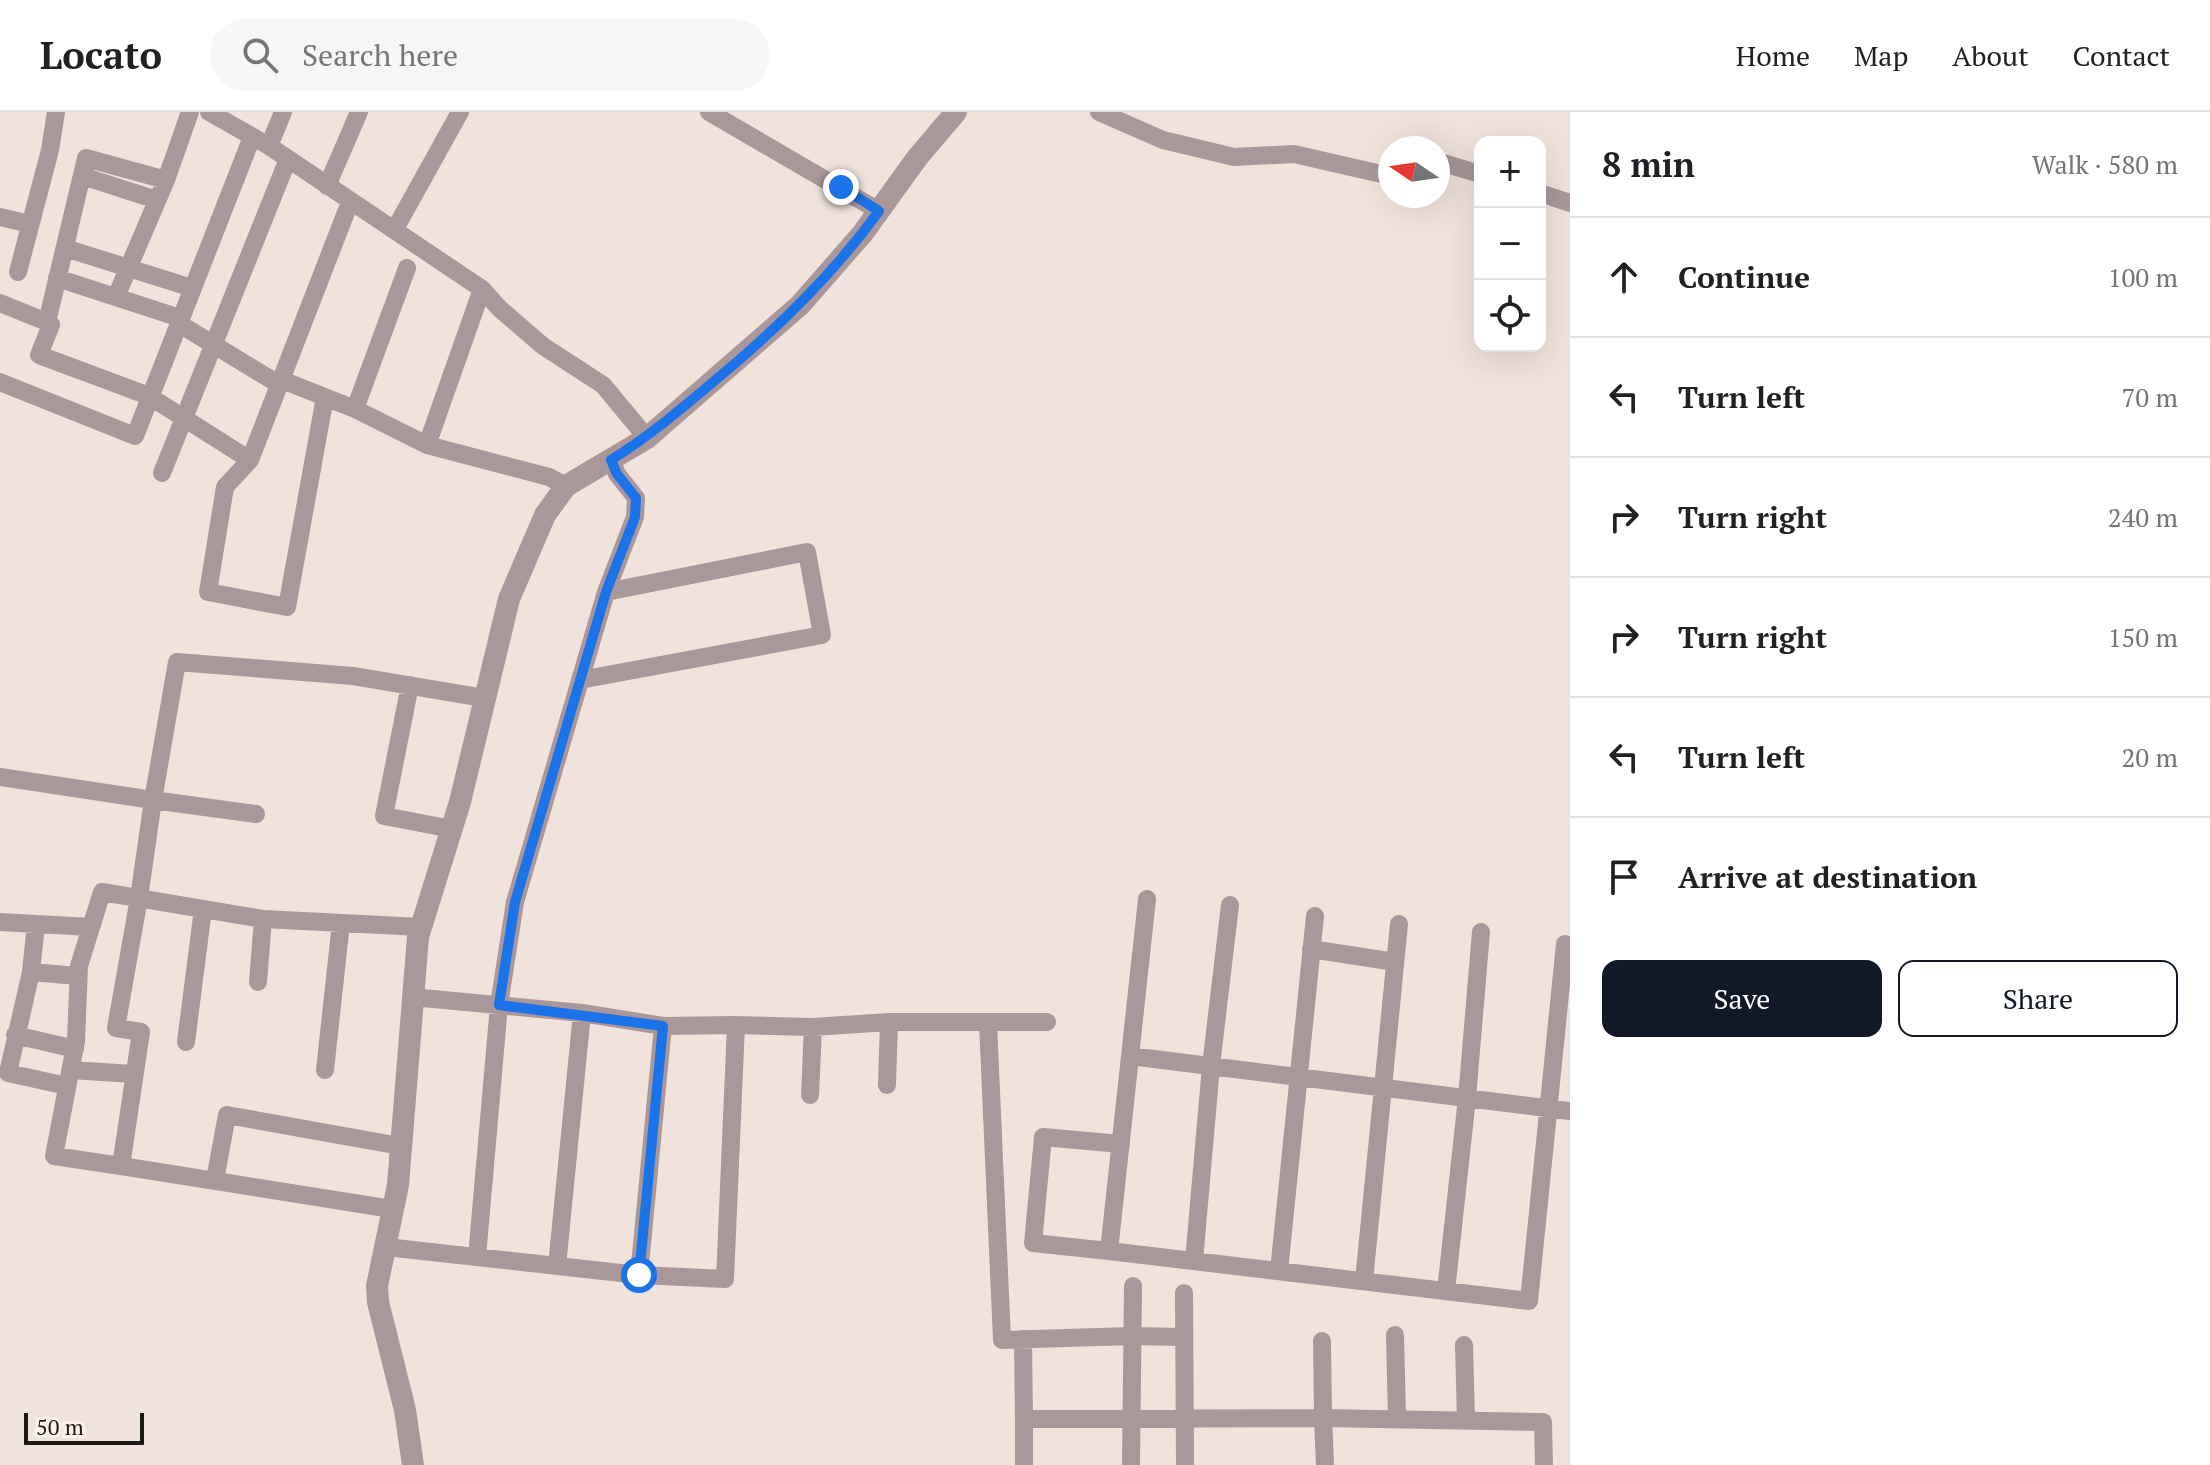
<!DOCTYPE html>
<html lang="en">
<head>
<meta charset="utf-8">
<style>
  :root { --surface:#fff; --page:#f6f6f6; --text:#202124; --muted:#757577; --line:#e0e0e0; --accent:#111827 }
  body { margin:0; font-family:"PT Serif",serif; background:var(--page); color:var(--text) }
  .controls { position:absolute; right:24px; top:24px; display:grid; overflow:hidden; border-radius:16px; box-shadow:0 8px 32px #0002 }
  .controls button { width:72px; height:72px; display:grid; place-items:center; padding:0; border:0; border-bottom:2px solid var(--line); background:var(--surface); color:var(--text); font:40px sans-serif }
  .compass { position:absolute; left:1378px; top:24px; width:72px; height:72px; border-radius:50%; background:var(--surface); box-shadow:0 8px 32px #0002; rotate:283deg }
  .scale { position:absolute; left:24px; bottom:20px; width:120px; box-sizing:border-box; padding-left:8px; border:4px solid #1e1a17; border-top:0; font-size:22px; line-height:28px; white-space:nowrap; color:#1e1a17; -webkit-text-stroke:6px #fdf1e9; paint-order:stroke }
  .stop { position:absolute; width:24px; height:24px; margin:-18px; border:6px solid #1a73e8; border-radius:50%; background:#fff }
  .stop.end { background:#1a73e8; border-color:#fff; box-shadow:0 2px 8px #0008 }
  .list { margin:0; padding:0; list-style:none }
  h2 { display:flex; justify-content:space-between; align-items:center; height:104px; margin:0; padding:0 32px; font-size:34px }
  h2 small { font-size:26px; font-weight:400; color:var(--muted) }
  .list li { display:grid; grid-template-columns:52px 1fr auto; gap:24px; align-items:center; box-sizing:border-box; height:120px; padding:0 32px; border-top:2px solid var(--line) }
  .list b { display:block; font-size:30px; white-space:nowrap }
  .list em { font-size:26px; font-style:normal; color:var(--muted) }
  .actions { display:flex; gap:16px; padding:24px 32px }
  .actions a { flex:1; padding:18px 0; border:2px solid var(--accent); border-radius:16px; text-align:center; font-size:28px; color:var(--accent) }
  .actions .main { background:var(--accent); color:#fff }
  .icon { flex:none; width:44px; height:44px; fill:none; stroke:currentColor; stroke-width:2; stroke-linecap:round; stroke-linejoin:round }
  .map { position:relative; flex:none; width:1570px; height:1353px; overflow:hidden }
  header { display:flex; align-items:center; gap:48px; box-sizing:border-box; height:112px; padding:0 40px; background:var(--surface); border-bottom:2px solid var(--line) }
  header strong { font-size:38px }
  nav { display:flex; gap:44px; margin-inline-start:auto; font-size:28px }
  .search { width:560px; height:72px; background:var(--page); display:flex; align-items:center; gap:20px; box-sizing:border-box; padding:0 28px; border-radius:44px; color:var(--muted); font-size:30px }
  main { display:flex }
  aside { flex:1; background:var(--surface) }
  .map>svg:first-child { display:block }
</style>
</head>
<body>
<header>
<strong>Locato</strong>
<div class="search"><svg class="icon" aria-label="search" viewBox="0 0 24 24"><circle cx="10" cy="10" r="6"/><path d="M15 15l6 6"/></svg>Search here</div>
<nav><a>Home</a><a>Map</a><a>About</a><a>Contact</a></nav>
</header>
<main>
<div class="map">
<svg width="1570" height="1353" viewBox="0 0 1570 1353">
  <rect width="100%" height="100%" fill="#f0e3dc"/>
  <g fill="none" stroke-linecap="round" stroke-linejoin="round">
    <!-- minor -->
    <path stroke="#a99799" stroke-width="18" d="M190 0 166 68 86 46 47 210 51 213 39 243 149 284 250 348 350 90
      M209 0 269 34 482 177 500 197 543 234 603 273 647 326
      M709 0 879 99
      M1099 0 1163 28 1234 45 1294 42 1390 64
      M269 34 283 0
      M1440 50 1480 62
      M82 64 157 88
      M327 74 359 0
      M1540 81 1570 91
      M0 105 30 112
      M395 117 460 0
      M65 136 192 176
      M18 160 50 38 56 0
      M57 166 180 206
      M116 185 166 68
      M0 191 47 210
      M178 211 280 273
      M282 268 355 297 427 333 549 365 566 374
      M0 270 135 324 252 25
      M355 297 407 156
      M427 333 482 177
      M250 348 225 375 208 480 287 495 325 285
      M162 361 288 47
      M580 568 822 523 807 440 606 480
      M410 573 384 704 452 717
      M0 665 153 688 177 550 353 564 484 586
      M256 702 153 688 139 786 116 916 141 920 121 1054 392 1097
      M1147 787 1109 1139 1529 1189 1565 832
      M0 810 91 815
      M36 812 31 860 78 864
      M1311 837 1395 850
      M31 860 8 961 67 974
      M258 870 263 807
      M889 910H1047
      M988 911 1002 1228 1132 1224 1182 1225
      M736 913 813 915 889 910 887 973
      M15 923 75 937
      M186 930 203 797
      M1130 944 1570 999
      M71 958 133 962
      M325 958 341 811
      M810 983 813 915
      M121 1054 54 1044 76 929 79 854 102 780 263 807 421 815
      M215 1068 227 1003 400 1034
      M386 1135 639 1163 725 1167 736 913 663 914 582 901 412 885
      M1109 1139 1033 1131 1043 1025 1121 1032
      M477 1145 499 893 515 790 606 480 635 405 636 386 617 362 611 348
      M1194 1149 1211 954 1230 793
      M557 1154 582 901
      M1279 1159 1315 804
      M639 1163 663 914
      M1364 1169 1399 812
      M1446 1179 1467 986 1481 820
      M1184 1181 1185 1353
      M1395 1223 1397 1307
      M1023 1227 1024 1307
      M1464 1233 1466 1308
      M1024 1353V1307L1323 1306 1322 1229
      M1131 1353 1133 1174
      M1325 1353 1323 1306 1543 1310 1544 1353"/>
    <!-- tertiary -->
    <path stroke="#a99799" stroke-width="22" d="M413 1353 405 1298 378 1190 377 1174 398 1073 418 825 460 690 509 487 545 403 566 374 647 326 800 193 863 121 917 46 956 0"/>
  </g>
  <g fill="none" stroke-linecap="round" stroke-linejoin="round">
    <!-- route -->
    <path stroke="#1a73e8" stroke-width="10" d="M639 1163 663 914 499 893 515 790 606 480 635 405 636 386 617 362 611 348C648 325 680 298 713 270 775 219 832 164 879 99L841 75"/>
  </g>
</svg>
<div class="controls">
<button>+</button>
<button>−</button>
<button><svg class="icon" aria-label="locate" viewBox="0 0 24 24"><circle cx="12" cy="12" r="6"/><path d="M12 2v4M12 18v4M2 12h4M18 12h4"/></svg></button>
</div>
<svg class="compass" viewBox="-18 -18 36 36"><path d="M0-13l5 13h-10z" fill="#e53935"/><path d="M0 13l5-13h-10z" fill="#757577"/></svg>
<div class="scale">50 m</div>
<div class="stop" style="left:639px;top:1163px"></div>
<div class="stop end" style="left:841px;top:75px"></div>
</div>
<aside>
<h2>8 min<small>Walk · 580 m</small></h2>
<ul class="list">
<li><svg class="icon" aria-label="ahead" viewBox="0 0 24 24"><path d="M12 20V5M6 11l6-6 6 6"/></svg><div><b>Continue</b></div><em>100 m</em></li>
<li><svg class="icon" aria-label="left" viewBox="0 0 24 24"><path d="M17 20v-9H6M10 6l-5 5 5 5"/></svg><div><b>Turn left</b></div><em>70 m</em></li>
<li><svg class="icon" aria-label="right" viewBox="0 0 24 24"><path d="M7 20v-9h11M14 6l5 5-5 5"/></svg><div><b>Turn right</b></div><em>240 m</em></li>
<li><svg class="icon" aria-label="right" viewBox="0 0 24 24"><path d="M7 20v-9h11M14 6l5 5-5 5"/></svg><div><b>Turn right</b></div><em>150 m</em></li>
<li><svg class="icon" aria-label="left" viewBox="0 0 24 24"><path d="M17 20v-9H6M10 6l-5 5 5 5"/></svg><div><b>Turn left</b></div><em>20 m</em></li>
<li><svg class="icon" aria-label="arrive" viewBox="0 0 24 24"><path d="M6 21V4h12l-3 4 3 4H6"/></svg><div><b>Arrive at destination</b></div></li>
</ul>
<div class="actions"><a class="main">Save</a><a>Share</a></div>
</aside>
</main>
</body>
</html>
